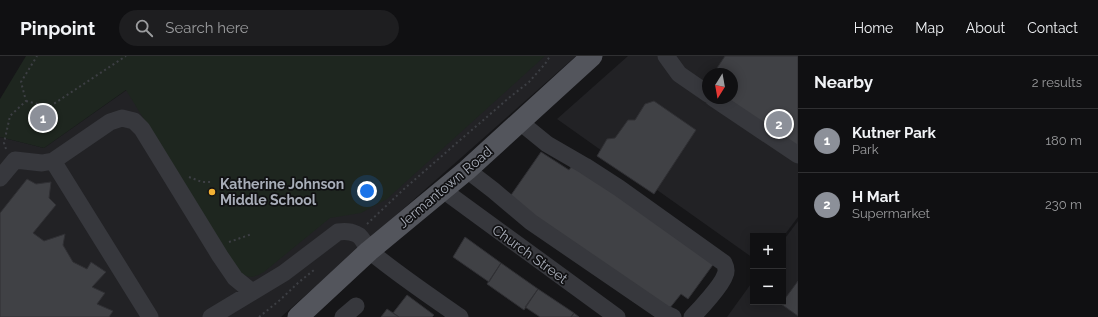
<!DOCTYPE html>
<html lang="en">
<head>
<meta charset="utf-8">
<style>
  :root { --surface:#101012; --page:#1e1e20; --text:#f1f3f6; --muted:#9c9d9f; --line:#303032; --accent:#8c9099 }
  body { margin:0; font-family:Raleway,sans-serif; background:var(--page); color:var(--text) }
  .controls { position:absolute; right:12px; bottom:12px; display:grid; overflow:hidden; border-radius:0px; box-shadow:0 2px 10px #0003 }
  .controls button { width:36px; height:36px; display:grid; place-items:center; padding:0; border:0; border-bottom:1px solid var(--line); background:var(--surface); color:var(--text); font:20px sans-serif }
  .compass { position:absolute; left:702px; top:12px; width:36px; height:36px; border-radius:50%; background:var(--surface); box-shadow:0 2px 10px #0003; rotate:191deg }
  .you { position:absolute; left:367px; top:135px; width:14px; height:14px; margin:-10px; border:3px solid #fff; border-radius:50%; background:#1a73e8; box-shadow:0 0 0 6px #1a73e833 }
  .badge { display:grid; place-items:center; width:26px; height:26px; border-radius:50%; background:var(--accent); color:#fff; font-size:13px; font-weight:700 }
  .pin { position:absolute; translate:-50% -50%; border:2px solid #fff; box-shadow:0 1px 4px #0006 }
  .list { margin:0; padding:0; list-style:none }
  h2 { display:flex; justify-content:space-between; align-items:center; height:52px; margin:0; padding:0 16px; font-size:17px }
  h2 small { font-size:13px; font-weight:400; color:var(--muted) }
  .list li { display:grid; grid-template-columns:26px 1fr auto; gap:12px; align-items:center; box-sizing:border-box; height:64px; padding:0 16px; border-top:1px solid var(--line) }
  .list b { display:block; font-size:15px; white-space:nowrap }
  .list p { margin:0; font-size:13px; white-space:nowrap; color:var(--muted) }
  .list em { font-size:13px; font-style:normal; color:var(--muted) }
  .icon { flex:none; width:22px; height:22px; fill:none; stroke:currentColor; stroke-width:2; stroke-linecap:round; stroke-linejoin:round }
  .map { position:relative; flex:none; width:798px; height:261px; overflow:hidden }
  header { display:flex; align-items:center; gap:24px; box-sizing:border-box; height:56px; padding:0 20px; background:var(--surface); border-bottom:1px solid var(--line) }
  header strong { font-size:19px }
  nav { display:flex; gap:22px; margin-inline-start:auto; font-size:14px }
  .search { width:280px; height:36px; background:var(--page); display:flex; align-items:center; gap:10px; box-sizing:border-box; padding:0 14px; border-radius:22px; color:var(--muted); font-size:15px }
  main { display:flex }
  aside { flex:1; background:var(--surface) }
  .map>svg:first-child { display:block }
</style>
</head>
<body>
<header>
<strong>Pinpoint</strong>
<div class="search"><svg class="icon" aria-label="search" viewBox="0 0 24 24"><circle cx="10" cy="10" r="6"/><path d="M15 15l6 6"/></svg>Search here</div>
<nav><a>Home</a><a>Map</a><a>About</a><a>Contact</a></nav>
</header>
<main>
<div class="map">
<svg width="798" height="261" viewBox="0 0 798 261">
  <rect width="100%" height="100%" fill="#161618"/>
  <!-- built -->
  <path fill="#222225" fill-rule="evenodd" d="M175 0H576L281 261H0V81L44 92Z
    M628 0H798V161L783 181V180H753V202L557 63ZM708 18H732V42H708Z
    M798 165V261H727L753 225V246H783V185Z"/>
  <!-- green -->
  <path fill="#1e261f" d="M26 0H545L387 143 361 157 330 162 264 216C250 224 247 222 235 212L126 34 44 92 0 81V43Z"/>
  <!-- building -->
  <path fill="#404145" stroke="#303034" d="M725 0H798V94L723 42H732V18H713Z
    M654 45 696 74 654 138 597 100 607 83 615 82 628 64H635L645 48Z
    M541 96 569 114 574 107 715 206 688 243 681 238 669 253 509 142Z
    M27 123 36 128 51 126 49 142 56 149 33 177 44 185 65 178 63 189 73 206 87 213 91 206 106 216 92 231 105 237 97 248 113 255 109 261H0V157Z
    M465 181 501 207 489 226 453 201Z
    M501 207 538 233 524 254 487 228Z
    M798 225V260L781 248Z
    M538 233 574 257 571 261H540L525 251Z
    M407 239 434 259 432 261H399L393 257Z
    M387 253 399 261H381Z
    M574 257 579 261H571Z"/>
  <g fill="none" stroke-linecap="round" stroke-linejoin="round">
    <!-- path -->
    <path stroke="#3d3f44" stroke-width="2" stroke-dasharray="2 3" stroke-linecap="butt" d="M26 45 49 51 126 0
      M6 93 4 87 10 60 26 45 21 26 37 0
      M189 121 202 126H213
      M367 168 404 133 459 85 510 41 529 26 545 8 550 0
      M229 186 252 178
      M259 261 280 244 299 226 314 214"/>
    <!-- minor -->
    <path stroke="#37383d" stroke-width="17" d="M666 0 679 18 708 38
      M713 42 798 99
      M520 66 547 88 585 110 619 132 724 207C726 211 727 215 725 219 722 229 700 253 692 261
      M53 105 150 261
      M467 114 493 134 531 166 664 257 673 261
      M0 122 15 104 42 107 53 105 110 66 122 62 134 65 142 73 220 200 235 222 252 236
      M443 134 617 261
      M211 261 284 217 338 176C345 175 350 175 356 178 364 181 365 192 372 197 400 220 430 240 460 261
      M343 261 356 250"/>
    <!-- major -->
    <path stroke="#53555c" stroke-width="21" d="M298 261 369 195 467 114 592 0"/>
  </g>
  <!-- markers -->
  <circle fill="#f2b134" stroke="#111113" stroke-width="1.5" cx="212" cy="136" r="4"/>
  <g text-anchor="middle" stroke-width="3.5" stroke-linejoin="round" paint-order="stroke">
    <!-- poi labels -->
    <g font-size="14" font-weight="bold" fill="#a8adb8" stroke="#111113" text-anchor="start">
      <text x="220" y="133">Katherine Johnson<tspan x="220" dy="16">Middle School</tspan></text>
    </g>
    <!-- street labels -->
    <g font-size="14" fill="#a8adb8" stroke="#111113">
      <text transform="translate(445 131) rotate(-40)" y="5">Jermantown Road</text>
      <text transform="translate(530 198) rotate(36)" y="5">Church Street</text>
    </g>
  </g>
</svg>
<div class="controls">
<button>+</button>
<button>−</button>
</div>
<svg class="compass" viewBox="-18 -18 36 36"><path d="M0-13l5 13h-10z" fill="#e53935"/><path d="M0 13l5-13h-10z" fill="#9c9d9f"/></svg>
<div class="you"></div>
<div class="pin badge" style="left:43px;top:62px">1</div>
<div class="pin badge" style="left:779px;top:68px">2</div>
</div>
<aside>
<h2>Nearby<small>2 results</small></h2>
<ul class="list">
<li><span class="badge">1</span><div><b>Kutner Park</b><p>Park</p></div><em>180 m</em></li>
<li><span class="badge">2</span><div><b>H Mart</b><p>Supermarket</p></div><em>230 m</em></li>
</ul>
</aside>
</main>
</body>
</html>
